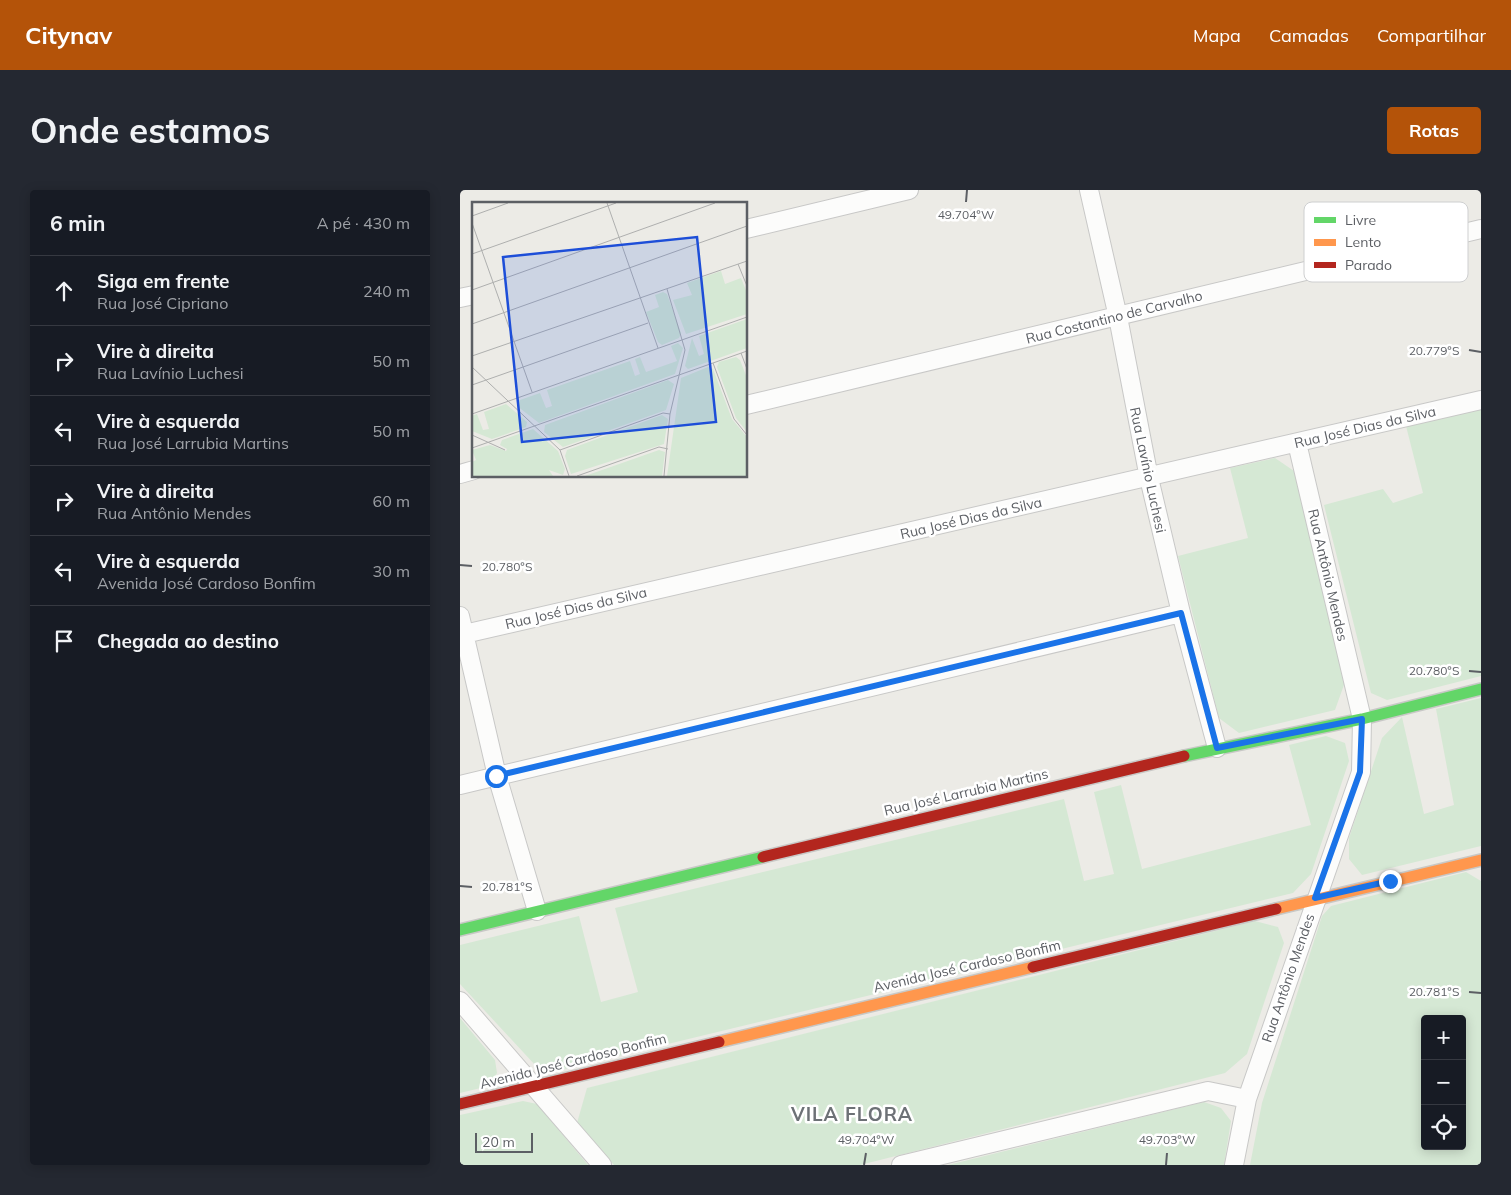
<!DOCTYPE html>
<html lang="pt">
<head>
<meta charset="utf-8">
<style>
  :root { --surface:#171b24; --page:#242831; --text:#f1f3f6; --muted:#9ea1a6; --line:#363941; --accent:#b45309 }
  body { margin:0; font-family:Mulish,sans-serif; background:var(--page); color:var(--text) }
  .controls { position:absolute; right:15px; bottom:15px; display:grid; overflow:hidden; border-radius:5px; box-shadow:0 2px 12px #0003 }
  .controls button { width:45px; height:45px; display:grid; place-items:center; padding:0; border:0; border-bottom:1px solid var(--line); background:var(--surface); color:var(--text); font:25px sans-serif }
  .scale { position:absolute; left:15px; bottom:12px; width:58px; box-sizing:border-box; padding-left:5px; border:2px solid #5c5f64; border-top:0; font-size:14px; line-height:18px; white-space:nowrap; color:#5c5f64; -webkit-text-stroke:4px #fff; paint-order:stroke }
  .stop { position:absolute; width:15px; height:15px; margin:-11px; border:4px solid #1a73e8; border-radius:50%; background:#fff }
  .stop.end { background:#1a73e8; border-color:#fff; box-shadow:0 1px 5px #0008 }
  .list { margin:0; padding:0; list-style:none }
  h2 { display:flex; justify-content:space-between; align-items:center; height:65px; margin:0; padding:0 20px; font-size:21px }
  h2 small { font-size:16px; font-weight:400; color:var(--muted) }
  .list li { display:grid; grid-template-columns:32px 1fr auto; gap:15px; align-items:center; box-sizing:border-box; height:70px; padding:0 20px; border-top:1px solid var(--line) }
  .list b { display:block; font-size:19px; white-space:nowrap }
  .list p { margin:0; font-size:16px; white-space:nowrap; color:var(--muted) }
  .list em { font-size:16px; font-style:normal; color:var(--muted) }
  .icon { flex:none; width:28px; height:28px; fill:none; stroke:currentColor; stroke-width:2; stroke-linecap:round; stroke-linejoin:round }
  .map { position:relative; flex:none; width:1021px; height:975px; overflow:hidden; border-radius:5px }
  header { display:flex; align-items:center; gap:30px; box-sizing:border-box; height:70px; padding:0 25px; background:var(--accent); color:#fff }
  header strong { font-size:24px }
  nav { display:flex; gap:28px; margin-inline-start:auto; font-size:18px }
  .intro { display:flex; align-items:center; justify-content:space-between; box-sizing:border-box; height:120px; padding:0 30px }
  h1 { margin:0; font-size:35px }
  .button { padding:12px 22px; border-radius:5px; background:var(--accent); color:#fff; font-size:18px; font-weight:700 }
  main { display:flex; gap:30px; padding:0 30px }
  aside { flex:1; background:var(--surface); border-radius:5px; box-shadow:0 2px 12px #0003 }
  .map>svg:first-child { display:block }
</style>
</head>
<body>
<header>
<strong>Citynav</strong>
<nav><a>Mapa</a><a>Camadas</a><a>Compartilhar</a></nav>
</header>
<div class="intro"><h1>Onde estamos</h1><a class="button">Rotas</a></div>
<main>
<aside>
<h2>6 min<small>A pé · 430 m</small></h2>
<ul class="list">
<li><svg class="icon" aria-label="ahead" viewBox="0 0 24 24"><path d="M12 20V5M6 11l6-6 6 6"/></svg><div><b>Siga em frente</b><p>Rua José Cipriano</p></div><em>240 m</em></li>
<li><svg class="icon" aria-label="right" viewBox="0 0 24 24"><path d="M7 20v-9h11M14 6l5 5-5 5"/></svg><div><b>Vire à direita</b><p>Rua Lavínio Luchesi</p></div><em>50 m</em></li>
<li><svg class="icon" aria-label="left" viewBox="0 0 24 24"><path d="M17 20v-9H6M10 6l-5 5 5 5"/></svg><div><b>Vire à esquerda</b><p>Rua José Larrubia Martins</p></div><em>50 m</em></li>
<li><svg class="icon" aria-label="right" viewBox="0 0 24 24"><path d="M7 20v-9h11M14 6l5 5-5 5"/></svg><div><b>Vire à direita</b><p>Rua Antônio Mendes</p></div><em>60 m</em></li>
<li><svg class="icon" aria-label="left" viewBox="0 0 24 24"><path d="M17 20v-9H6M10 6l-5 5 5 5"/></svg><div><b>Vire à esquerda</b><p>Avenida José Cardoso Bonfim</p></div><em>30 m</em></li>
<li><svg class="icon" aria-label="arrive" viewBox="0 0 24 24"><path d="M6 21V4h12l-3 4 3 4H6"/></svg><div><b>Chegada ao destino</b></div></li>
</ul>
</aside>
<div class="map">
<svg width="1021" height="975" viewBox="0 0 1021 975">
  <rect width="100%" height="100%" fill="#ecebe6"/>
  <!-- green -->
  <path fill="#d5e8d4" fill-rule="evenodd" d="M1021 218V486L927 510 911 503 864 315 923 299 933 313 963 303 946 236Z
    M815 268 834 281 885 492 875 520 779 543 759 528 718 366 788 348 770 278Z
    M1021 508V656L902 685 889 669V648L922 548 942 527 964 624 994 615 976 519Z
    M866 546 885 553 889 571 851 684 833 703 96 881 76 876 0 794V755L119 726 141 812 178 802 155 718 604 609 624 691 654 684 634 602 661 595 682 679 851 635 829 555Z
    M1006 682 1021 691V975H790L802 913 862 726 871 716ZM965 829H1002V956H965Z
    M795 731 818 737 824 753 787 864 765 883 400 975H154L117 933 127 898Z
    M0 828 35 870 37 883 29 896 0 903Z
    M63 911 77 914 128 975H0V925Z
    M744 912 761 918 771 931 764 975H488Z"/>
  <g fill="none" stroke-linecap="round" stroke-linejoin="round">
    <!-- street casing -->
    <g stroke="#c8c8c7" stroke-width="20">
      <path id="street" d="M629 0 658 127 689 288 721 423 757 558
        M286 39 449 0
        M0 108 14 105
        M286 215 1021 39
        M0 284 14 280
        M0 426 37 586 77 721
        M0 445 1021 210
        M0 595 721 423
        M0 811 142 975
        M441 975 748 901 787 909
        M774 975 787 909 901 582 902 529 837 253"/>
    </g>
    <!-- fast casing -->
    <g stroke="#c8c8c6" stroke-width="14">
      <path id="fast" d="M724 566 902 529 1021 499
        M0 740 303 667"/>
    </g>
    <!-- slow casing -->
    <g stroke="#c8c8c6" stroke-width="14">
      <path id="slow" d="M816 719 1021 670
        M259 852 573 777"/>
    </g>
    <!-- jam casing -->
    <g stroke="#c8c8c6" stroke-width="14">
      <path id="jam" d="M303 667 724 566
        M573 777 816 719
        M0 914 259 852"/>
    </g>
    <!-- street -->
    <use href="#street" stroke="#fcfcfb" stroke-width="18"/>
    <!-- fast -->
    <use href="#fast" stroke="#63d668" stroke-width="11"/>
    <!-- slow -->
    <use href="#slow" stroke="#ff974d" stroke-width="11"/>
    <!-- jam -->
    <use href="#jam" stroke="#b3261e" stroke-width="11"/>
  </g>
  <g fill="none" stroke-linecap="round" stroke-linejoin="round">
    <!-- route -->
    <path stroke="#1a73e8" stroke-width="6" d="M36 586 721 423 757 558 902 529 900 582 855 708 930 691"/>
  </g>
  <!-- ticks -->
  <path fill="none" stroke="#5c5f64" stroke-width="2" d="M506 12 507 0M1009 160 1021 162M0 375 12 376M1009 481 1021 482M0 696 12 697M1009 802 1021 803M404 975 406 963M706 975 707 963"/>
  <g text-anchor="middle" stroke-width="5" stroke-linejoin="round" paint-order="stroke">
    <!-- street labels -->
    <g font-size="14" fill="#5c5f64" stroke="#fff">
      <text transform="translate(654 127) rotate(-14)" y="5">Rua Costantino de Carvalho</text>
      <text transform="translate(905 237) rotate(-13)" y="5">Rua José Dias da Silva</text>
      <text transform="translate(688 280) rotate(78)" y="5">Rua Lavínio Luchesi</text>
      <text transform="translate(511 328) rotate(-13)" y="5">Rua José Dias da Silva</text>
      <text transform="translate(868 385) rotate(77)" y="5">Rua Antônio Mendes</text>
      <text transform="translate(116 418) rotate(-13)" y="5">Rua José Dias da Silva</text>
      <text transform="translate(506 602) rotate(-13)" y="5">Rua José Larrubia Martins</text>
      <text transform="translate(507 776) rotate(-13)" y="5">Avenida José Cardoso Bonfim</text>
      <text transform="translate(828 788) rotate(-71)" y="5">Rua Antônio Mendes</text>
      <text transform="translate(113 871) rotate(-14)" y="5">Avenida José Cardoso Bonfim</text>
    </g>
    <!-- district labels -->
    <g font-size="19" font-weight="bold" letter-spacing="1" fill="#6d7176" stroke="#fff">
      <text x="392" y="931">VILA FLORA</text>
    </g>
  </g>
  <!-- overview -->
  <g transform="translate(12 12)">
    <rect width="275" height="275" fill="#ecebe6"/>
    <path d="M249 69 253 82 269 76 275 91V112L214 132 201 98 220 93 215 81ZM191 90 195 92 209 131 207 136 190 143 186 140 174 110 187 105 183 93ZM275 117V146L216 167 213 164 220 136 227 154 232 152 227 134ZM206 141 211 146 203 172 67 221 45 204V199L68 191 74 206 80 204 75 188 158 159 163 174 168 172 163 157 168 155 174 170 205 159 199 144ZM264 155 268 158 275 176V230L264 216 245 165 247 160ZM236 165 241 167 260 217 275 235V274H195L209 176ZM196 178 202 182 194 208 91 245 72 230 73 223ZM34 202 55 220 54 225 20 237 0 229V214L5 212 11 228 17 227 12 210ZM190 213 196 217 192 242 99 272 93 254 95 248ZM61 227 86 249 93 267 91 273 77 268 81 274H0V260L4 258 0 248 18 243 34 249 35 247 28 243 30 238ZM187 248 193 250 190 274H113Z" fill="#d5e8d4"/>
    <path fill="none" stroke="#aeafae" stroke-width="1" d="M135 1 186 146M0 14 36 1M0 21 60 190M0 52 144 1M266 62 275 84M0 88 243 1M0 122 275 24M269 151 275 167M0 154 275 59M241 161 262 217 275 233M0 165 88 248 97 274M0 183 176 121M0 212 275 115M0 233 33 248M0 246 275 149M88 248 191 211 198 212M105 274 187 245 196 247M192 274 198 212 213 148 195 87"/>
    <path fill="#1d4ed8" fill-opacity="0.15" stroke="#1d4ed8" stroke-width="2.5" d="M225 35 244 220 50 240 31 55Z"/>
    <rect width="275" height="275" fill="none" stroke="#5c5f64" stroke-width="2.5"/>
  </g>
  <!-- legend -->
  <rect x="844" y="12" width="164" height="80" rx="8" fill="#fff" stroke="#cecfd0" stroke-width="1"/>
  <rect x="854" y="27" width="22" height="6" fill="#63d668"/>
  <rect x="854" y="49" width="22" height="7" fill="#ff974d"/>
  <rect x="854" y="72" width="22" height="6" fill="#b3261e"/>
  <g font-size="14" fill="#5c5f64">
    <text x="885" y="35">Livre</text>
    <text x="885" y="57">Lento</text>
    <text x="885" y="80">Parado</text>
  </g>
  <g font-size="12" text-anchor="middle" fill="#5c5f64" stroke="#fff" stroke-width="5" stroke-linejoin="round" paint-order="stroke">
    <text x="506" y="29">49.704°W</text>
    <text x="974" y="165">20.779°S</text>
    <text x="47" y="381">20.780°S</text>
    <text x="974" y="485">20.780°S</text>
    <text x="47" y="701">20.781°S</text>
    <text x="974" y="806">20.781°S</text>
    <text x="406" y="954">49.704°W</text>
    <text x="707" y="954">49.703°W</text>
  </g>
</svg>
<div class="controls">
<button>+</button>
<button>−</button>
<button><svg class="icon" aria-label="locate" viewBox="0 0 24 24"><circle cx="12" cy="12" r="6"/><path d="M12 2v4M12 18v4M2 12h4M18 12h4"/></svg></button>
</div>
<div class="scale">20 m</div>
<div class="stop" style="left:36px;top:586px"></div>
<div class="stop end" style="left:930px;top:691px"></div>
</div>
</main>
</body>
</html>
